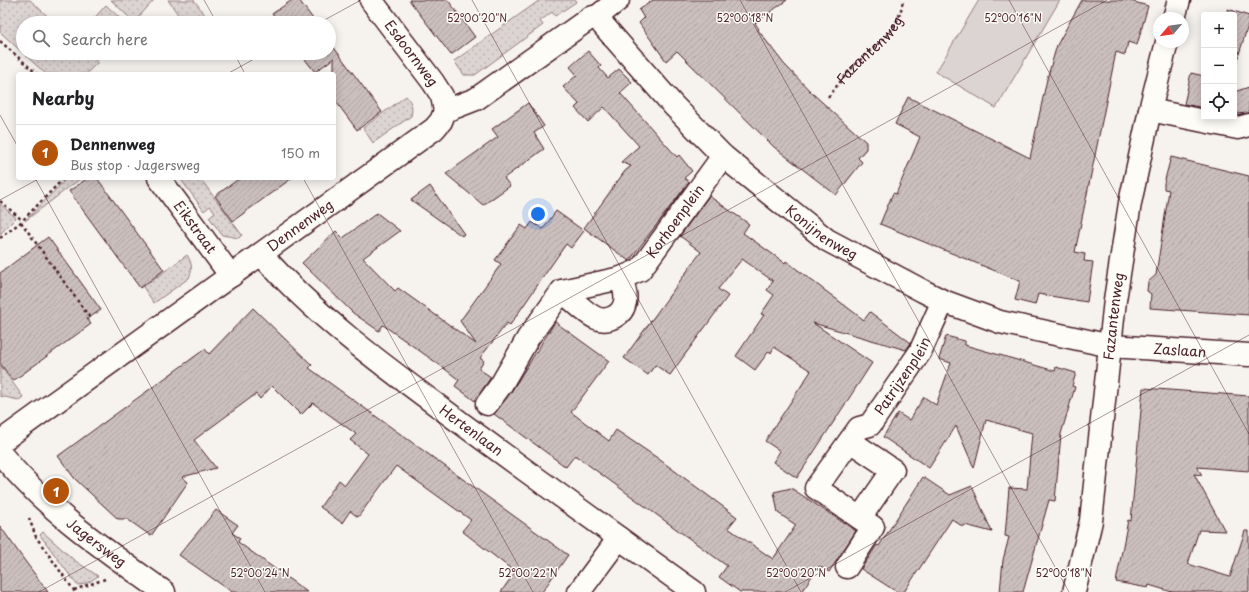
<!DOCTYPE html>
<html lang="en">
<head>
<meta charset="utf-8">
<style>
  :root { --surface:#fff; --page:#f6f6f6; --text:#202124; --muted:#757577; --line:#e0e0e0; --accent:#b45309 }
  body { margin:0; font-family:"Playpen Sans",sans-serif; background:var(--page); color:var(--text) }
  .controls { position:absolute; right:12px; top:12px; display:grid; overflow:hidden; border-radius:4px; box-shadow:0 2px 10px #0003 }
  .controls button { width:36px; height:36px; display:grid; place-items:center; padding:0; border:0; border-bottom:1px solid var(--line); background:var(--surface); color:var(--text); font:20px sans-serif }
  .compass { position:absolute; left:1153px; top:12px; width:36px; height:36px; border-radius:50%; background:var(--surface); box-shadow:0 2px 10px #0003; rotate:241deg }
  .you { position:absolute; left:538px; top:214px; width:14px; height:14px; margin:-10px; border:3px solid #fff; border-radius:50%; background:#1a73e8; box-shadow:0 0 0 6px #1a73e833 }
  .badge { display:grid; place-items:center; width:26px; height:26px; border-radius:50%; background:var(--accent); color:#fff; font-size:13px; font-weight:700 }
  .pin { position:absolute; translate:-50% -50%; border:2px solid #fff; box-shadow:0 1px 4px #0006 }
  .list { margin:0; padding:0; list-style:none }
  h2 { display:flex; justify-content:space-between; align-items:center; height:52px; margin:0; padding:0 16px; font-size:17px }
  h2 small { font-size:13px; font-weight:400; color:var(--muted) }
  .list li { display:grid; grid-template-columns:26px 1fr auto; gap:12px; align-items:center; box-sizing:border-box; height:56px; padding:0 16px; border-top:1px solid var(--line) }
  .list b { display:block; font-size:15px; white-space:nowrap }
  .list p { margin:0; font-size:13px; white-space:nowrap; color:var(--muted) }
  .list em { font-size:13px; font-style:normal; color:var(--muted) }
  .icon { flex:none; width:22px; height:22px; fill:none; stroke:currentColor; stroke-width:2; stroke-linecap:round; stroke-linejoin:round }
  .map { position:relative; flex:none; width:1249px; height:592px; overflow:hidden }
  .search { position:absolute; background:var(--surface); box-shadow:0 2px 10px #0003; left:16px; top:16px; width:320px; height:44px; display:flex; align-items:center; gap:10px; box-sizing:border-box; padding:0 14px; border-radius:22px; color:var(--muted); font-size:15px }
  .panel { position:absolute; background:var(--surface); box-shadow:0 2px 10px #0003; left:16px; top:72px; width:320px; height:108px; border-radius:4px }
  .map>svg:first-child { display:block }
</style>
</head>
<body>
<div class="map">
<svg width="1249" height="592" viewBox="0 0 1249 592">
  <defs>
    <pattern id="grass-dots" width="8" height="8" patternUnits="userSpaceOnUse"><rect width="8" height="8" fill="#dcd4d2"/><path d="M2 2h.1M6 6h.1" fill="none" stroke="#beb6b4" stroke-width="1.8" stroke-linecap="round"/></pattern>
    <pattern id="building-hatch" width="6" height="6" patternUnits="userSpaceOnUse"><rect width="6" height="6" fill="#cbbfbe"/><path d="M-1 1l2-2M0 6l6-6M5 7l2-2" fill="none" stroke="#b0a4a3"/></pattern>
  </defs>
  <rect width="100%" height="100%" fill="#f6f3ef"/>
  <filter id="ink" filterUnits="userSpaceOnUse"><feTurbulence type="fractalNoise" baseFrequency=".025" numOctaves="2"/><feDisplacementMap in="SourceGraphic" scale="8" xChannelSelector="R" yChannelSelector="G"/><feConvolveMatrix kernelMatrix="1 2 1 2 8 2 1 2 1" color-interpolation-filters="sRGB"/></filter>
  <g filter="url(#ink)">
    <!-- grass -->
    <path fill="url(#grass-dots)" stroke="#937a7e" d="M0 0H30L55 23H23V53L0 32Z
      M111 0H154L134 22Z
      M168 0H194L211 23H184Z
      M540 0H575L576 2 555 16 552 12 540 21 543 25 475 75H464L454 61Z
      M106 5 125 23H90Z
      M23 53H88L98 62 86 74H46Z
      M406 96C412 103 413 107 411 116L373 143 363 128Z
      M67 178H81L25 221Z
      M180 178H200L242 235 239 238 222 235 209 217 215 212 210 206 204 211Z
      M0 204 16 218 0 234Z
      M187 255C192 263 193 269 189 278L154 303 143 287Z
      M0 365 23 397 19 400 0 396Z
      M43 532 74 560 98 576 86 584 77 585 40 535Z"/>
    <!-- garden -->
    <path fill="#dcd4d2" stroke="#937a7e" d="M979 0H1060L996 108 936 72Z"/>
    <!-- building -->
    <path fill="url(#building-hatch)" stroke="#4a1f2b" d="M292 0H299L316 23H279L272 14Z
      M409 0H448L475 37 451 55Z
      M653 0H787L755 23 759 29 758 30 784 64 812 93 866 142V149L858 158 862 162 836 195 774 147 677 51 666 61 639 23 644 18 639 10Z
      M1082 0H1127L1148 6 1137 45 1128 42 1125 55 1116 52 1100 131 1075 252 1085 254 1084 261 1093 262 1087 302 1038 294 1035 305 1015 300 1020 281 880 224 893 193 896 194 920 137 895 124 908 97 1030 158 1047 79 1057 45Z
      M1228 9 1249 16V22L1234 70V15H1227Z
      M329 41 382 112 357 130 334 99V58L315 72 300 53H329Z
      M588 51 601 66 599 68 608 78 619 69 632 82 620 93 677 157 679 155 692 171 684 178 689 182 629 261 584 228 625 171 631 166 621 162 639 146 604 107 588 122 575 108 579 104 563 87 577 75 570 67Z
      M1191 73 1204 76V108L1184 104Z
      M1249 87V113L1234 114V92Z
      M528 103 544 126 534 133 544 149 504 178 510 186 483 205 446 174 498 137 492 129Z
      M1171 157 1249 176V315L1150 308 1151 294 1147 291 1148 282 1156 275 1169 190 1164 189V183Z
      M88 178H97L164 270 140 288 69 191Z
      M240 178H292L233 221 215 196Z
      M430 186 464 234 462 236 411 200Z
      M709 196 749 224 743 233 785 263 786 261 864 320 870 312 911 343 906 350 813 323 872 363 797 478 773 462 780 451 765 441 811 371 774 347 771 353 769 351 755 370 736 356 764 315 761 314 774 295 767 290 773 281 742 259 718 289 728 296 670 375 655 365 648 375 624 358 701 252 680 236Z
      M556 211 584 231 571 248 566 244 510 325 507 323 480 358 484 361 479 369 491 377 475 401 455 386 459 380 441 366 383 325 379 331 353 313 302 263 336 231 343 238 377 213 400 231 363 258 395 291 398 288 476 344 460 321 501 264 495 260 521 225 527 229 532 222 543 229Z
      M48 237 101 310 87 319 91 324 13 381 0 363V273Z
      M253 308 312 365 309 368 568 555 542 592H501L515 572 462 531 471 520 396 466 358 517 350 511 342 523 320 507 339 480 345 485 368 454 350 440 356 434 313 403 301 415 272 386 260 399 256 394 194 440 216 468 182 477 188 482 151 536 127 519H118L75 479 58 456 205 349 209 354Z
      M555 322 609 361 571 412 609 441 616 430 656 457 737 517 728 528 773 559 796 525 778 513 774 492 791 488 856 531 829 572 819 566 801 592H740L719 577 727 566 598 472 575 455 566 467 494 414 511 392Z
      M946 336 965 341V345L1055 371 1056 367 1076 373 1072 386 1075 387 1061 434 1055 501 1049 500 1023 592H1000L1003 560 1009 537 1005 536 1009 488 1027 489 1032 433 986 420 974 468 956 426 929 468 883 437 898 413 909 420 924 397 936 405 951 363 939 359Z
      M1143 388 1249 396V471L1197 467 1202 475 1194 474 1225 531 1199 530 1188 564 1230 577 1245 531H1249V592H1172L1149 585 1148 588 1116 582 1128 520 1131 521Z
      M923 477 950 495 972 486 992 532 965 525 963 527 952 519 904 592H897L861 569 877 545 879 546Z
      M216 510 238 525 232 533 240 538 238 542 307 592H232L179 555Z
      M0 526 22 557 48 592H0Z"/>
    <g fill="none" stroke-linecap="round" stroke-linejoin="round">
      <!-- minor casing -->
      <g stroke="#4a1f2b" stroke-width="25">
        <g id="minor">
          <path id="s2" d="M371 0 433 82 442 96 445 111"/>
          <path id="s3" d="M598 16 603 25 673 105 723 156 827 240 923 291 943 301 1000 322 1111 346 1249 355"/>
          <path d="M1174 18 1179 0"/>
          <path d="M1150 110 1238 128 1249 125"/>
          <path id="s4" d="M159 178 231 276"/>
          <path id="s5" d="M261 254C319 320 391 371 461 423 538 480 616 536 694 592"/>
          <path d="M562 291C571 298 586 314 596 318 608 323 623 315 625 302 627 294 623 285 621 278"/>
          <path id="s6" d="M487 404 501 385 528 338 562 291 621 278 640 270 723 156"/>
          <path d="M850 441 893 470 860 518"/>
          <path id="s7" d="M0 442 434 129 441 121 445 111 476 99 590 18 598 16 618 0"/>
          <path id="s8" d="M0 453C47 511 104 549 164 592"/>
          <path id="s9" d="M847 567 873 527 816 488 859 428 870 425 920 352 943 301"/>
          <path d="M579 592 619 538"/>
          <path id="s10" d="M1074 592 1091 521 1115 300 1130 203 1150 110 1167 42"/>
        </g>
      </g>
      <!-- path -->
      <g stroke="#4a1f2b" stroke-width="2.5" stroke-dasharray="3 3" stroke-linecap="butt">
        <path d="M0 41 37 74"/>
        <path id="s1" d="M828 97C837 86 845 75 854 66 876 43 898 35 903 0"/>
        <path d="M0 201 22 220"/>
        <path d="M21 222 90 318"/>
        <path d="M0 238 21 222 64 178"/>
        <path d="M29 518 36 537 75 592"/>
        <path d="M74 590 105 579"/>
      </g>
      <!-- minor -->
      <use href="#minor" stroke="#fdfcf7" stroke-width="22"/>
    </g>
  </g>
  <!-- ticks -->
  <path fill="none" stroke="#4a1f2b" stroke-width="1" stroke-opacity="0.45" d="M204 0 217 23M472 0 801 592M740 0 1069 592M1009 0 1249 434M319 23 361 0M234 53 245 74M227 74 265 53M0 115 18 147M35 178 265 592M303 178 533 592M0 200 40 178M39 592 1107 0M785 592 1249 335"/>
  <g text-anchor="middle" stroke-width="3" stroke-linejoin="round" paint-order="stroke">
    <!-- street labels -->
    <g font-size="14" fill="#4a1f2b" stroke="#fdfcf7">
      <text dy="5" stroke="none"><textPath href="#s1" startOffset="63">Fazantenweg</textPath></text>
      <text dy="5" stroke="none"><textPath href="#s2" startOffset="67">Esdoornweg</textPath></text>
      <text dy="5" stroke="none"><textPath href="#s6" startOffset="277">Korhoenplein</textPath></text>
      <text dy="5" stroke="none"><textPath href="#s7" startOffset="370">Dennenweg</textPath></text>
      <text dy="5" stroke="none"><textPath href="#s4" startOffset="61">Eikstraat</textPath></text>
      <text dy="5" stroke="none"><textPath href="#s3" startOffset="313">Konijnenweg</textPath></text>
      <text dy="5" stroke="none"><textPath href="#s10" startOffset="279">Fazantenweg</textPath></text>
      <text dy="5" stroke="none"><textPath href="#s3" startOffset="696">Zaslaan</textPath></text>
      <text dy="5" stroke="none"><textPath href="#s9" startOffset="261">Patrijzenplein</textPath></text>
      <text dy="5" stroke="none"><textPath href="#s5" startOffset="275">Hertenlaan</textPath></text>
      <text dy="5" stroke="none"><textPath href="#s8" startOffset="132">Jagersweg</textPath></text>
    </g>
  </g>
  <g font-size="10" text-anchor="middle" fill="#4a1f2b" stroke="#fdfcf7" stroke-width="3" stroke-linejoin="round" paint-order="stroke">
    <text x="477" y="22">52°00'20"N</text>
    <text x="745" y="22">52°00'18"N</text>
    <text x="1013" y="22">52°00'16"N</text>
    <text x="260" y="577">52°00'24"N</text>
    <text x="528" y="577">52°00'22"N</text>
    <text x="796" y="577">52°00'20"N</text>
    <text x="1064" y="577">52°00'18"N</text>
  </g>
</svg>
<div class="controls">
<button>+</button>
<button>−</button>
<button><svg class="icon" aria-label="locate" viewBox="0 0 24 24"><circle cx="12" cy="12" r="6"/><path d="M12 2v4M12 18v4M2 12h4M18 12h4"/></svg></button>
</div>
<svg class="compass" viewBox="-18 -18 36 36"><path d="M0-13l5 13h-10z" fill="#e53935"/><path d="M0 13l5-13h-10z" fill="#757577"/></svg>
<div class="you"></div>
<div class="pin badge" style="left:56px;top:491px">1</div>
<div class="search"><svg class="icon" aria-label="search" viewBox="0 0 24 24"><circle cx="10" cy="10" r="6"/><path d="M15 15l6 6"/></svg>Search here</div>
<section class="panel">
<h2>Nearby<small></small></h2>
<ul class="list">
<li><span class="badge">1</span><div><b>Dennenweg</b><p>Bus stop · Jagersweg</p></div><em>150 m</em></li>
</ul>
</section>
</div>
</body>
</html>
